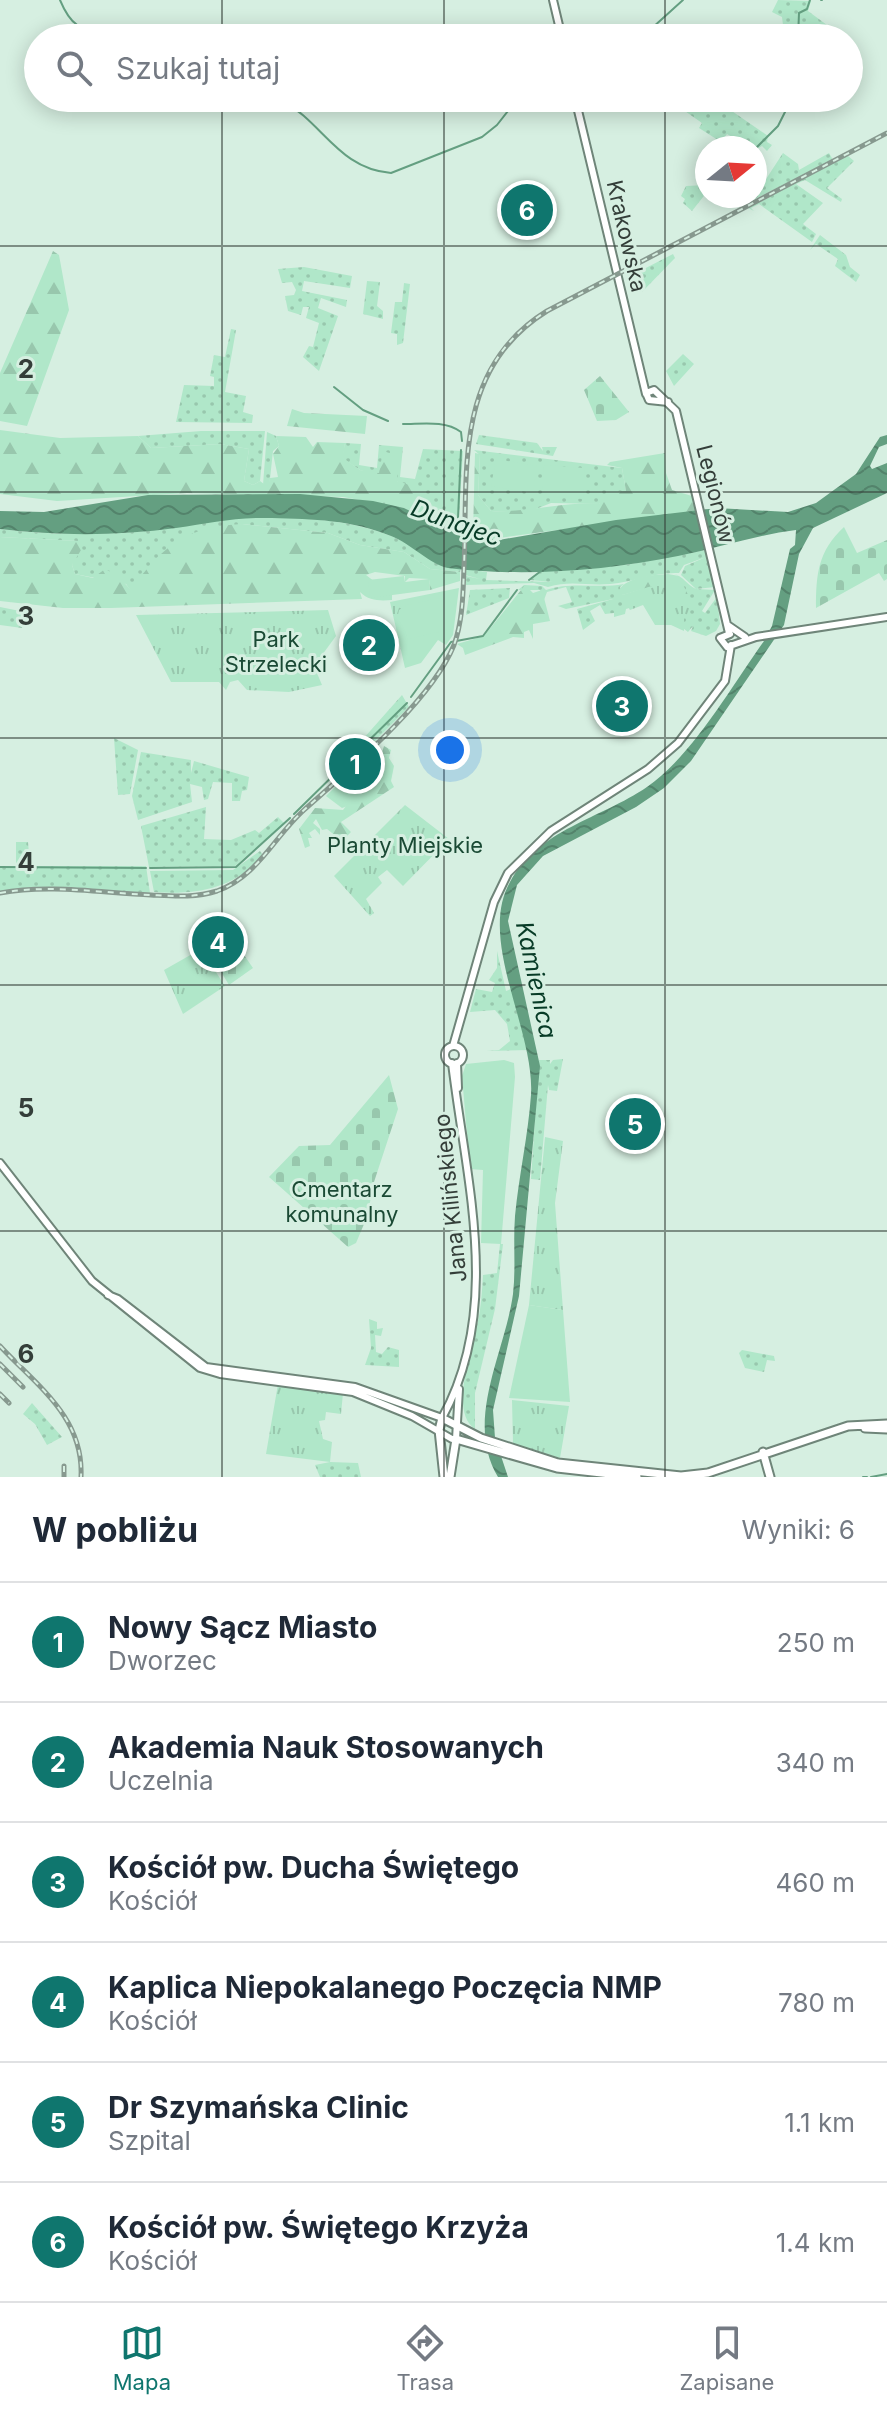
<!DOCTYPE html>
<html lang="pl">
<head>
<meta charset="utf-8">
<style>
  :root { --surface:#fff; --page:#f6f6f7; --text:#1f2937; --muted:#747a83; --line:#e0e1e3; --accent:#0f766e }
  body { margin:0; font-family:Inter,sans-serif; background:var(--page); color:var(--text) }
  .compass { position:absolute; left:695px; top:136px; width:72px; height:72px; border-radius:50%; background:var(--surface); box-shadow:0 4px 20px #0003; rotate:72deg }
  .you { position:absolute; left:450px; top:750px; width:28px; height:28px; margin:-20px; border:6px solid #fff; border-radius:50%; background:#1a73e8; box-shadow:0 0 0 12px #1a73e833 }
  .badge { display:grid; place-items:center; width:52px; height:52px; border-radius:50%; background:var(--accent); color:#fff; font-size:26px; font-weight:700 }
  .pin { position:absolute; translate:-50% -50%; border:4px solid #fff; box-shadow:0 2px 8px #0006 }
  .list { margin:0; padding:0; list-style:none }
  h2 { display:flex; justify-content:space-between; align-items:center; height:104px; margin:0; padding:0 32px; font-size:34px }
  h2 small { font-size:26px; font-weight:400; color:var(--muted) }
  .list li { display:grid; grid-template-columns:52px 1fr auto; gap:24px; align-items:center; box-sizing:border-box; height:120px; padding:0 32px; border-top:2px solid var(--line) }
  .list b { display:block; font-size:30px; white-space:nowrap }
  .list p { margin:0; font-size:26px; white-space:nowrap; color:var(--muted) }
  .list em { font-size:26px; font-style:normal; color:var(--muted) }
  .icon { flex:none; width:44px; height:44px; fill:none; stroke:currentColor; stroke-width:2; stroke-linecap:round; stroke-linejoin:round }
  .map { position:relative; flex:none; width:887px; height:1477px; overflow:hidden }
  .search { position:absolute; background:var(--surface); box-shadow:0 4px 20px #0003; left:24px; right:24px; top:24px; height:88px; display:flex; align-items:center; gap:20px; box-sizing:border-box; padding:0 28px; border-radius:44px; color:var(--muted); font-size:30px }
  .sheet { height:824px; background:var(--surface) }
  nav { display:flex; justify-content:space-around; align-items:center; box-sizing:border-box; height:112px; border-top:2px solid var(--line); background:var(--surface); font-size:22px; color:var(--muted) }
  nav a { display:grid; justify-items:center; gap:4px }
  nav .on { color:var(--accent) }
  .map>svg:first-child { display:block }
</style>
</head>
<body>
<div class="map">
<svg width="887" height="1477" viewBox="0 0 887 1477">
  <defs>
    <pattern id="grass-dots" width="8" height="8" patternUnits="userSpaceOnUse" patternTransform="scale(2)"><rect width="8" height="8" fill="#b0e7c9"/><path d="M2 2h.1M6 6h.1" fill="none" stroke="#98c7ad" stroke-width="1.8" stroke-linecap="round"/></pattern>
    <pattern id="forest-firs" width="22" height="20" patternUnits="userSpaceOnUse" patternTransform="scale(2)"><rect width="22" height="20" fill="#b0e7c9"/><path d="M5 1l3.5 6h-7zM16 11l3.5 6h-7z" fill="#98c7ad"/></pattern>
    <pattern id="cemetery-stones" width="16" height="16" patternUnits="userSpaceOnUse" patternTransform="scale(2)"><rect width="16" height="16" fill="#b0e7c9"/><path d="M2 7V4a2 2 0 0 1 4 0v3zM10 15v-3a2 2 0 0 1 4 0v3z" fill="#98c7ad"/></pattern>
    <pattern id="park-tufts" width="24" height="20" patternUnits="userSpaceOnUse" patternTransform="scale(2)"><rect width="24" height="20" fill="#b0e7c9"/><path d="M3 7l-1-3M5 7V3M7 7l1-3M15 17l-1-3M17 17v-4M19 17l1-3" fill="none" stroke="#98c7ad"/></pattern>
    <pattern id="water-waves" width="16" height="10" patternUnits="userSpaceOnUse" patternTransform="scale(2)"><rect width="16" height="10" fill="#649f81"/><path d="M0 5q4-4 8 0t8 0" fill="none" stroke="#53836b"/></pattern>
  </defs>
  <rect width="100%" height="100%" fill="#d6efe1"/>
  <!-- grass -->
  <path fill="url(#grass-dots)" d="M778 0 811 1 808 11 831 28 828 36 817 28 814 31 823 37 817 38 800 26 799 38H779L782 31 791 30 783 25 782 17 772 12Z
    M691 98H713L768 136 767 142 772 145 767 151 762 146 755 150 727 134 721 142 699 128 702 123 682 109Z
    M783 153 798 164 799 170 829 153 833 160 743 205 744 199 755 196Z
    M847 155 854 161 827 188 842 199 841 202 805 180 796 184 823 203 803 224 816 234 812 242 759 204 751 208 754 211 746 207Z
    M707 185V192L692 211 683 203 685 199 681 196 686 186Z
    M820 235 846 255 850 267 860 275 856 282 835 266 838 259 816 244 810 250Z
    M673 254 675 258 642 292 640 271Z
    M304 267 352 276 350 288 304 281 302 291 347 300 346 307 321 298 318 308 338 316 319 371 303 357 309 346 313 347 319 323 306 318 309 307H303L301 315 288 311 285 296 294 295 296 290 292 282 282 283 278 269Z
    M367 281 380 282 377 306 383 311V319L363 314Z
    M404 283 410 284 403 343 397 345V334L391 333 395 302H402Z
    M231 329 236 330 225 392 246 396 243 412 253 415 252 423 176 422 184 385 214 386V377L210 376 214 355 225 357Z
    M683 354 694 364 674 386 666 371Z
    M201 431H265L260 481 253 485 244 481 249 449 220 444 151 448 138 436Z
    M267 432 276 436 279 446 273 451 269 488 263 485Z
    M479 435 537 443 543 451 542 447H557L553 456 476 444Z
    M345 443 361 444 359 465 377 468 379 445 403 447 400 477 415 479 423 449 463 451 459 517 419 500 397 481 360 470 342 458Z
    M474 450 622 468 626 491 599 504 551 503 526 513 491 511 478 495 480 455Z
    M233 517C286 518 340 516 391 536 418 546 430 566 461 568L460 572 430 569 404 552 360 545 328 533 242 524 167 551 131 591 126 584 75 574 72 565 78 541 0 537V529C78 539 156 534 233 517Z
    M706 550 715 587 696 589 715 590 702 611 705 613 717 597 720 624 716 631 706 636 691 631 693 626 688 632 649 602 626 609 625 614 614 617V613L605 614 600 605 590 611 595 621 583 630 577 609 613 599 566 609 558 606 572 602 566 587 547 592 544 600 540 590H518L524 585 542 586 546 590C572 581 597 589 624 584L620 587 623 595 679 576 674 574C683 576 687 585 696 589L681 575 685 566 706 557 684 565 679 573C654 572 634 582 610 584 586 586 571 580 548 587L534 583 466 585V576L480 579 465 575 466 569 487 572 486 580 553 582 530 580 542 570 626 565Z
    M510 588 509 598 466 615 470 590Z
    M0 607 30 613 22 628 0 625Z
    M402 695 409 707 360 756 355 748Z
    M114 738 138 750 130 794 118 795Z
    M141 752 191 760V773L194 761 249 777 247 790 242 791 240 801H232V783L213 782 208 799 204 800 202 787 190 784 192 802 138 820 132 796Z
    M206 807 204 839 231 840 255 830 259 833 278 817 284 823 235 866 149 867 141 826Z
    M16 842H28L30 866H146L150 893 58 888 0 892V867L16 866Z
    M260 851 263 855C235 889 196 895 154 892L150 871 233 870Z
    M497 951 506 991 511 989 528 1050 486 1051 499 1050 510 1041 507 1024 495 1010 470 1012 476 989 492 992 495 983 489 980 497 968Z
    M563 1059 557 1091 549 1090 548 1085 540 1180 531 1179 539 1060H550V1064L553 1060Z
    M500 1244H503L495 1309 475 1393V1429C449 1412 472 1351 477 1326 481 1309 482 1292 483 1275L497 1273Z
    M369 1319 377 1322V1329L383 1328 381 1336 375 1335 376 1352 382 1354 388 1347 399 1350V1367L365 1365 371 1348Z
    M742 1350 774 1356 775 1361 767 1360 764 1372 745 1368 739 1353Z
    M32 1403 62 1437 47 1445 35 1424 23 1414Z
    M330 1462 358 1463 361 1477H320L315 1465Z"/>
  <!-- forest -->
  <path fill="url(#forest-firs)" d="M53 251 59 255 69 310 27 426 0 421V373Z
    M292 409 304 413 367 416 365 434 287 426Z
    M0 430 60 438 138 436 151 448 220 444 249 449 244 481 253 485 260 481 268 487 270 478 278 477 273 454 279 446 276 436 306 437 313 447 317 442 345 443 343 458 360 470 379 473 383 451 399 456 397 481 416 487 419 500 459 517 460 523 455 530 444 529 404 508 343 497 187 493 57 501 0 494Z
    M475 453 480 454 478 495 491 511C529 513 563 501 599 504L609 492 626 491 622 468 607 465 610 462 665 453 666 473 672 490 692 496 696 511 485 540 473 534Z
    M242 524 328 533 360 545 404 552 430 569 460 572V581L430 590 429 579 409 578 405 582V576L375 572 366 575 392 595V600C380 601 369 601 360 592L362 599 111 608H63L0 601V537L78 541 81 550 72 565 75 574 93 578 105 569 117 575 131 590C163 545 186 527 242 524Z
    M668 574 679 576 689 597 672 580 623 595 619 590C627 577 652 575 668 574Z
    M525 585 533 593 542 590 550 621 533 624V639L529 630 524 632V638L513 637 465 655 463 648 457 644 484 636Z
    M384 746 391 750 389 758 394 766 391 781 394 787 341 822 351 832 342 841 327 829 322 830 316 819 313 823 320 829V835L315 829 309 833 312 838H308L310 846 305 848 299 829 315 808 343 810 378 765Z"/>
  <!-- cemetery -->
  <path fill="url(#cemetery-stones)" d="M600 376 629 412 616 420 597 421 584 390Z
    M844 527 857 553 887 540V579L884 581 879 573 816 608C816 574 818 551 844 527Z
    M226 929 253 968 229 985 197 932Z
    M389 1075 398 1109 374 1182 367 1217 356 1243 348 1247 269 1177 299 1146 330 1145Z"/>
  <!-- park -->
  <path fill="url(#park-tufts)" d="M672 580 681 587 691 609 684 619V631L671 625H655L643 605 630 610 623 595Z
    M459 588 453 635 446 645 438 640 421 663 405 668 390 602Z
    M328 610 336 636 314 666 322 685 289 692 247 690 238 680 230 682 226 690 219 682H171L136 615Z
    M405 805 449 839 403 886 387 870 378 877 382 883 366 899 374 913 370 916 334 876Z
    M201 949 225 986 183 1014 164 970Z
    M545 1137 563 1141 555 1203 563 1310 529 1305Z
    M278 1384 343 1393 341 1414 326 1412 325 1420 319 1421 323 1439 332 1442 330 1462 266 1454Z
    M512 1400 569 1406 560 1458 513 1444Z"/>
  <!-- pitch -->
  <path fill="#b0e7c9" d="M496 459 537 466 533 493 491 486Z
    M544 465 585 468 583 499 542 496Z
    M404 576 405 582 429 579 430 590 370 598 368 580Z
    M440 598 449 600 456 608 452 629 403 640 407 635 396 623 399 610 407 605Z
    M367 755 381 767 385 779 363 801 342 808 326 796Z
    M504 1060 514 1063 515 1077 501 1244 481 1243 483 1170 470 1169 462 1076 466 1064Z
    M529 1305 563 1310 570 1402 509 1398Z"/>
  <!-- water -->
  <path fill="url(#water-waves)" d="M887 435V444L879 447 870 466 872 469 887 463V493L813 528 799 554 784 625 691 761 664 788 636 807 543 856 517 885 508 921 540 1066 519 1296 493 1410 495 1438 508 1477H498C464 1420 505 1353 513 1294 516 1268 513 1242 515 1216 519 1175 528 1136 531 1095 535 1030 477 940 510 882 539 829 600 819 647 787 693 755 731 687 764 641L772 626 790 549 795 545 796 530C756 535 718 548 678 556 605 571 522 577 448 568 431 565 410 543 391 536 352 520 313 519 272 518 236 517 210 523 176 528 118 536 58 536 0 529V511L44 512 148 495 300 494 373 501 404 508 459 535 499 540 616 520 717 508 788 512 816 503 856 474 880 437Z"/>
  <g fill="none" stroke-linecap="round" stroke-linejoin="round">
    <!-- stream -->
    <path stroke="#649f81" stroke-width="2" d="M60 0C75 36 87 27 120 34
      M821 0H822
      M124 36 127 38
      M641 38 683 0
      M798 38 799 13 807 9 810 0
      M283 101C323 123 339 169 391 173L482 137 497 125 518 98
      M755 149 778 126 792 98
      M334 387 363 410 388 421
      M403 424C422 424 445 420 461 432L462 441
      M458 518 461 450
      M457 533 458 520
      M529 580 541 571
      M411 697 451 642 483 636 517 590
      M294 814 407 703
      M0 867 146 868
      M150 868 236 867 290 818
      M863 1477H867
      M871 1477 887 1474"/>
    <!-- secondary casing -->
    <g stroke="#6f8579" stroke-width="10">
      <path id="secondary" d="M553 0 562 38
        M575 98 646 394
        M668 402 649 400 646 393 654 390 676 411 729 633
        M729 626 745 637
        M727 647 756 637 887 617
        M727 647 720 638 730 634
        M453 1046 494 902 508 873 551 831 648 769 678 743 725 681 731 645
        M445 1055a9 9 0 1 1 18 0a9 9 0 1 1-18 0Z
        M457 1063 458 1088
        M0 1163 92 1281 200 1368 220 1374 353 1392 412 1416 452 1439H456L459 1389
        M108 1295 118 1299 206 1367 355 1387 442 1418C503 1308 466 1181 452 1063"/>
    </g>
    <!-- primary casing -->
    <g stroke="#6f8579" stroke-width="11">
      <path id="primary" d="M865 1428 887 1429
        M763 1452 770 1477
        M444 1477 439 1430 442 1418 481 1438 558 1463 681 1476 708 1473 848 1426 887 1424
        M450 1477 456 1439 557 1468 637 1477"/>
    </g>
    <!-- secondary -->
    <use href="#secondary" stroke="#fff" stroke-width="6"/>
    <!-- primary -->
    <use href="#primary" stroke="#fff" stroke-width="7"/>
    <!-- rail casing -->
    <g stroke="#87998f" stroke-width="5">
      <path id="rail" d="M0 893C49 884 102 893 151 895 173 896 195 898 217 891 257 877 274 837 304 810 350 769 432 700 454 645 463 620 463 593 464 567 468 471 453 369 547 311L887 133
        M0 1346C37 1386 84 1417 81 1477
        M0 1364 23 1387
        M0 1394 9 1403
        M64 1466V1477"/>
    </g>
    <!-- rail -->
    <use href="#rail" stroke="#d6efe1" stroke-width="2" stroke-dasharray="6" stroke-linecap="butt"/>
  </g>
  <!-- grid -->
  <path fill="none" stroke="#343e39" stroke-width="2" stroke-opacity="0.55" d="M222 0V38M444 0V38M665 0V38M222 98V1477M444 98V1477M665 98V1477M0 246H887M0 492H887M0 738H887M0 985H887M0 1231H887"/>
  <g text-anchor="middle" stroke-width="6" stroke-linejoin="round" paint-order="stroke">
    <!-- street labels -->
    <g font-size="22" fill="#343e39" stroke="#d6efe1">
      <text transform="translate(627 236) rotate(77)" y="8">Krakowska</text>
      <text transform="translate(716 494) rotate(76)" y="8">Legionów</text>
      <text transform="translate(450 1198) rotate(-96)" y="8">Jana Kilińskiego</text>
    </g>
    <!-- park labels -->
    <g font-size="22" fill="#1a4a34" stroke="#d6efe1">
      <text x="276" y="647">Park<tspan x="276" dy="25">Strzelecki</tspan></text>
      <text x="405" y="853">Planty Miejskie</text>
      <text x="342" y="1197">Cmentarz<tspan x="342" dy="25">komunalny</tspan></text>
    </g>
    <!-- water labels -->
    <g font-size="24" font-style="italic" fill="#073b26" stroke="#d6efe1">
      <text transform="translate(456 523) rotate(20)" y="8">Dunajec</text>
      <text transform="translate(536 980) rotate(78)" y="8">Kamienica</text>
    </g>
  </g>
  <g font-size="26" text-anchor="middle" font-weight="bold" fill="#343e39" stroke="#d6efe1" stroke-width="6" stroke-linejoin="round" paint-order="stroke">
    <text x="26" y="378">2</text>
    <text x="26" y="625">3</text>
    <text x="26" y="871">4</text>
    <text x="26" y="1117">5</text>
    <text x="26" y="1363">6</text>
  </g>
</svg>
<svg class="compass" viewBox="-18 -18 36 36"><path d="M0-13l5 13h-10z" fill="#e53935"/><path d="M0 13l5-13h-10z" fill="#747a83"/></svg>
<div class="you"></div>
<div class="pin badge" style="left:355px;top:764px">1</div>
<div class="pin badge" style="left:369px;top:645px">2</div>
<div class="pin badge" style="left:622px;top:706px">3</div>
<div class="pin badge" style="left:218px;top:942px">4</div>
<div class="pin badge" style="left:635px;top:1124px">5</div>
<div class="pin badge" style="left:527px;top:210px">6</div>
<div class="search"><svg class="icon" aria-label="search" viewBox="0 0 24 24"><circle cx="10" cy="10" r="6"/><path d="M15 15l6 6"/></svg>Szukaj tutaj</div>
</div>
<section class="sheet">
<h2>W pobliżu<small>Wyniki: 6</small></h2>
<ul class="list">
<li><span class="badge">1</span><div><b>Nowy Sącz Miasto</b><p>Dworzec</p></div><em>250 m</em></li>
<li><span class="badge">2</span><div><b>Akademia Nauk Stosowanych</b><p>Uczelnia</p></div><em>340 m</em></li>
<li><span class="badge">3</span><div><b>Kościół pw. Ducha Świętego</b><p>Kościół</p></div><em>460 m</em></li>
<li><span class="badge">4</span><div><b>Kaplica Niepokalanego Poczęcia NMP</b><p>Kościół</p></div><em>780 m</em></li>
<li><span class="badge">5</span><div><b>Dr Szymańska Clinic</b><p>Szpital</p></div><em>1.1 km</em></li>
<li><span class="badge">6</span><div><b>Kościół pw. Świętego Krzyża</b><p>Kościół</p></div><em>1.4 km</em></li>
</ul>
</section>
<nav>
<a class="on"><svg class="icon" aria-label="map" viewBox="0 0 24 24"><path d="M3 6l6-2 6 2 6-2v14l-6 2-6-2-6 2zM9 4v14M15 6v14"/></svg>Mapa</a>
<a><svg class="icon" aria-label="directions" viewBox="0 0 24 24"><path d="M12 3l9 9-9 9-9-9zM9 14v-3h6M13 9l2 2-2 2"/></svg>Trasa</a>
<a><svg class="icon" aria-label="saved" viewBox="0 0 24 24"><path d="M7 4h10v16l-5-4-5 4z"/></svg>Zapisane</a>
</nav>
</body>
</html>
